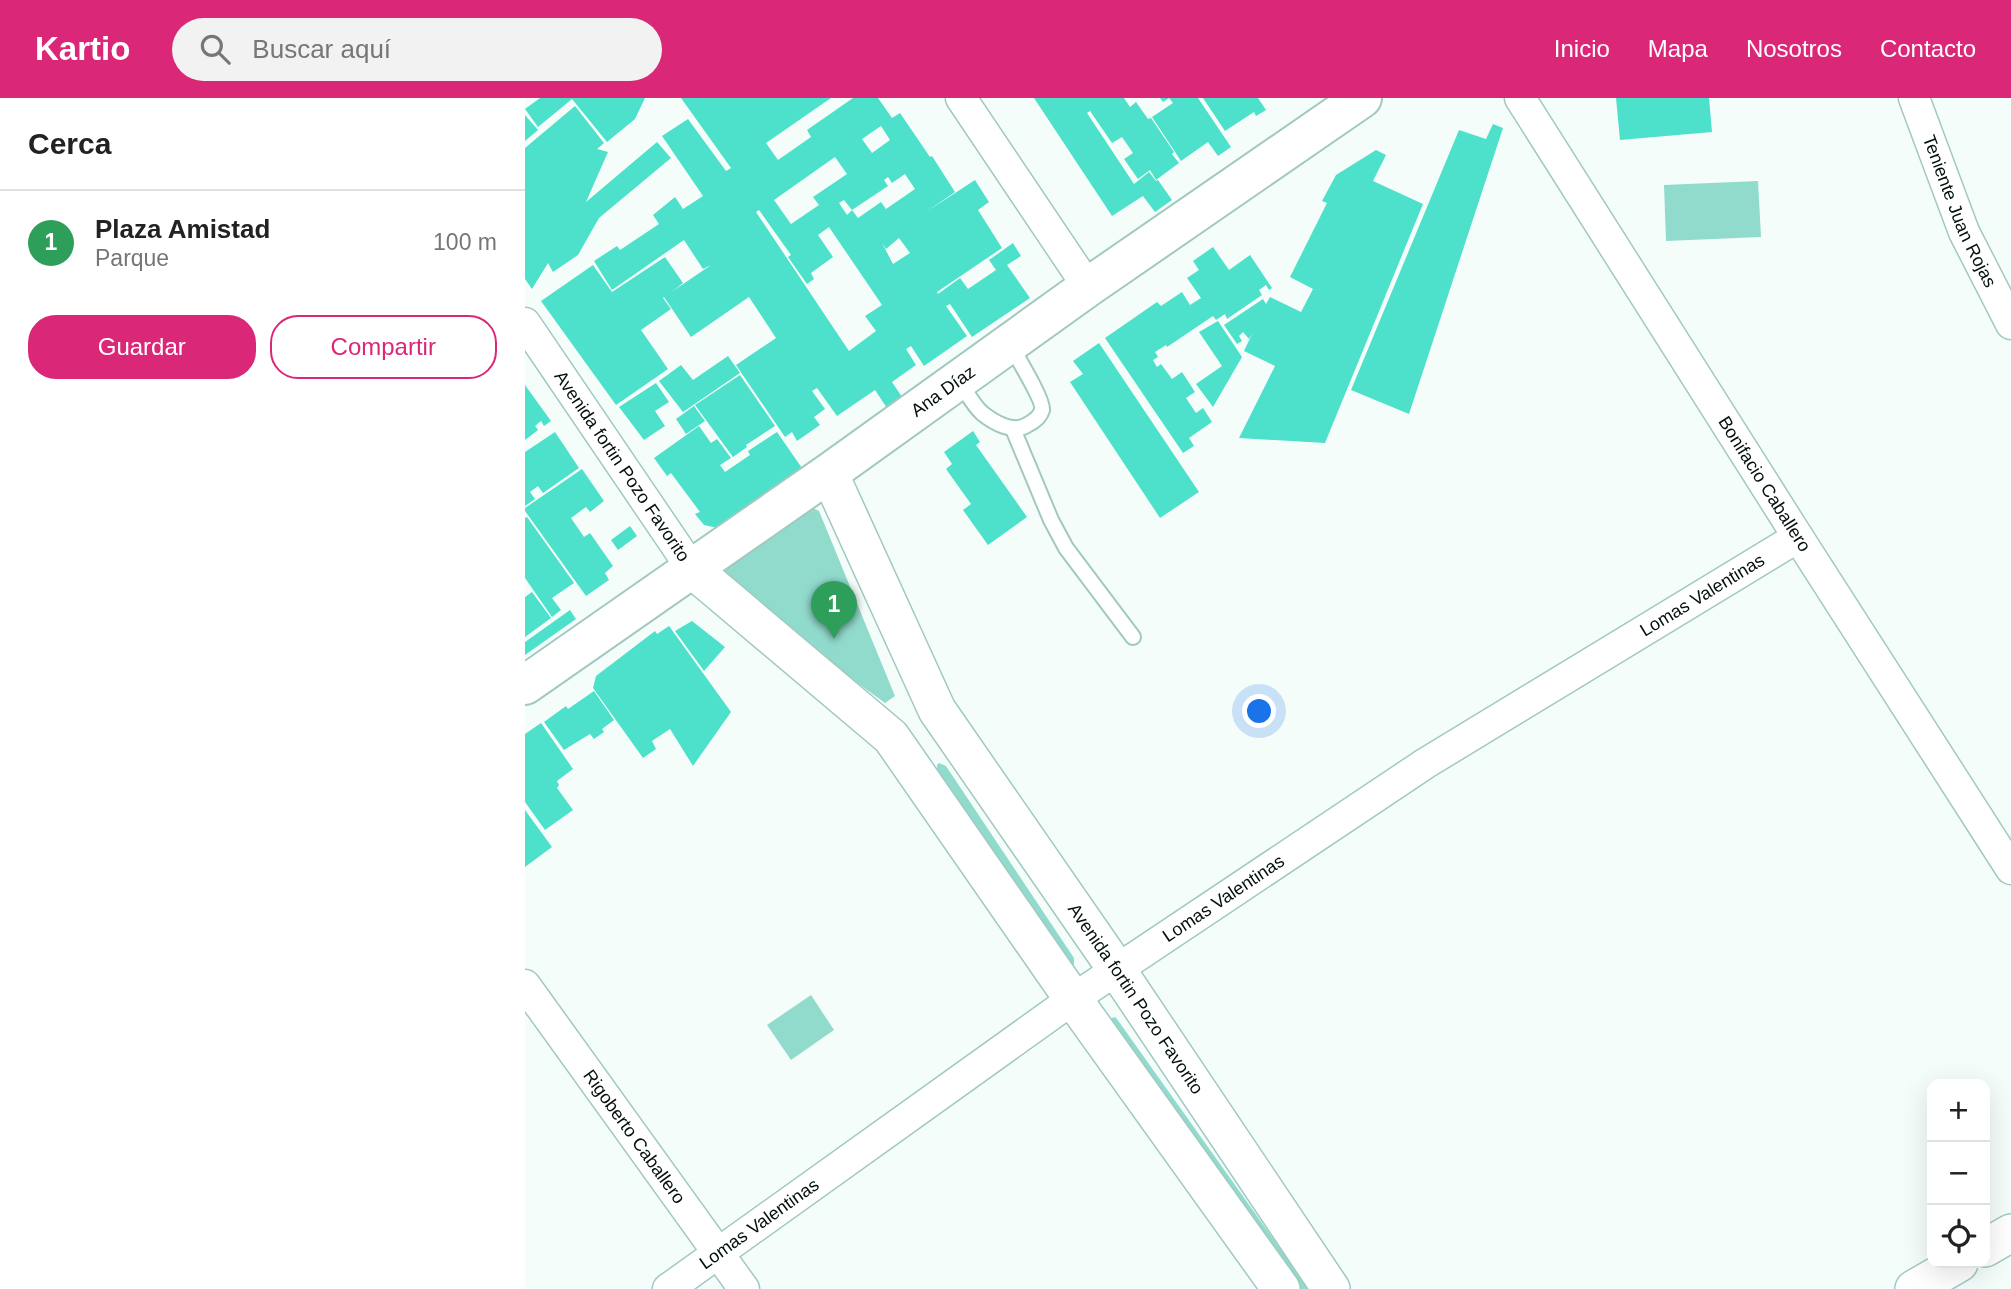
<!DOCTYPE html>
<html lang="es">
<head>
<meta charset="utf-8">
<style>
  :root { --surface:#fff; --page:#f2f2f2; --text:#222; --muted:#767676; --line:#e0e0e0; --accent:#db2777 }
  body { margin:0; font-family:Helvetica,sans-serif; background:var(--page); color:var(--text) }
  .controls { position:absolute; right:21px; bottom:21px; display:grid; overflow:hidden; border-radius:14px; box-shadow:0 7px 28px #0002 }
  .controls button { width:63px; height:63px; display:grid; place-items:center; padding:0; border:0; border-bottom:2px solid var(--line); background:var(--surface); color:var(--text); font:35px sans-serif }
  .you { position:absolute; left:735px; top:614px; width:24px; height:24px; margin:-18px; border:5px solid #fff; border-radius:50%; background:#1a73e8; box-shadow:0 0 0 10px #1a73e833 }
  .badge { display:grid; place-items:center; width:46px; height:46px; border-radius:50%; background:var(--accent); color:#fff; font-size:23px; font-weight:700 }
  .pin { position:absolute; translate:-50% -58px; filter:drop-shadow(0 2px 4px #0008) }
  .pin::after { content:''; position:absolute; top:37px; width:24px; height:21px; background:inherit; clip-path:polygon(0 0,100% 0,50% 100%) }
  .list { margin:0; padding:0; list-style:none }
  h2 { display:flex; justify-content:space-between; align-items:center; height:91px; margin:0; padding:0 28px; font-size:30px }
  h2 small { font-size:23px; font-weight:400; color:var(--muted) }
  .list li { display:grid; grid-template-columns:46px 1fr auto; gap:21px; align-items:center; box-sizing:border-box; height:105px; padding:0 28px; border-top:2px solid var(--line) }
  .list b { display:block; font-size:26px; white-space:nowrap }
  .list p { margin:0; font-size:23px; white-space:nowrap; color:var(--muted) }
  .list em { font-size:23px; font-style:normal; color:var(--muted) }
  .actions { display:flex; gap:14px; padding:21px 28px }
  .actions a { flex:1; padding:16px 0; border:2px solid var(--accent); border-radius:28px; text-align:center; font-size:24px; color:var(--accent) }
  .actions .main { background:var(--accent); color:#fff }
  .icon { flex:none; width:38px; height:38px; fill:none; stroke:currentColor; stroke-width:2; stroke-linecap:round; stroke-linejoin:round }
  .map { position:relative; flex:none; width:1486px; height:1191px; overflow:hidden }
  header { display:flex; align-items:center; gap:42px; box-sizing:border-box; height:98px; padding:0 35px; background:var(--accent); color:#fff }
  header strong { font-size:33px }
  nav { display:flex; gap:38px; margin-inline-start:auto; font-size:24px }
  .search { width:490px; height:63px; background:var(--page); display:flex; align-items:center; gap:18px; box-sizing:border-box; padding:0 24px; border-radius:38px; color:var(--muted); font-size:26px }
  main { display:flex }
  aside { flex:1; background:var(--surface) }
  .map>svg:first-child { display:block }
</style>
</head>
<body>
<header>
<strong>Kartio</strong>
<div class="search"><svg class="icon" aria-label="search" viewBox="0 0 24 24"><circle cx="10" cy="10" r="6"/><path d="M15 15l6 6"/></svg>Buscar aquí</div>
<nav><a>Inicio</a><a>Mapa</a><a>Nosotros</a><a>Contacto</a></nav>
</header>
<main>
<aside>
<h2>Cerca<small></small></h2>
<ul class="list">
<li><span class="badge" style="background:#2e9e5b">1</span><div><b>Plaza Amistad</b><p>Parque</p></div><em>100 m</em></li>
</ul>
<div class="actions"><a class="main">Guardar</a><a>Compartir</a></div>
</aside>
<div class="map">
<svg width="1486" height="1191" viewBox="0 0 1486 1191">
  <rect width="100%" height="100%" fill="#f5fdfb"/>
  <!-- green -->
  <path fill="#91dbcd" d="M1233 83 1236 139 1141 143 1139 87Z
    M288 410 294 413 370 598 360 605 193 483V476Z
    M414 665 421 668 549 860V867L547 869 412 673V667Z
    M286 897 309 932 266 962 242 927Z
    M590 919 592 921 784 1191H771L584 921Z"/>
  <!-- building -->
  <path fill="#4de0ca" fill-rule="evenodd" d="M15 0H120L110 21 82 44 47 1 13 29 0 11Z
    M156 0H306L241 45 253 62 286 39 282 32 328 0H353L367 20 375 15 405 59 407 58 430 94 401 114 450 82 464 104 453 112 477 150 412 194 413 196 435 180 443 191 471 172 464 162 488 145 496 158 482 167 505 200 447 239 425 206 421 208 442 238 399 268 386 248 381 251 391 267 367 284 379 302 364 313 350 292 312 318 292 290 287 293 300 311 289 319 295 327 272 343 267 334 260 339 211 267 251 240 224 199 166 239 139 199 138 200 146 211 116 232 143 271 91 307 16 203 68 167 87 194 140 159 158 185 148 193 186 167 178 171 159 142 87 192 69 163 92 148 95 152 134 126 128 117 150 99 158 111 178 98 137 38 163 21 201 73 206 70ZM356 28 365 42 347 55 337 41ZM310 59 322 76 288 99 294 107 266 126 249 102ZM380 76 390 91 361 111 356 104 333 120 327 112 322 117 314 105 319 102 327 112 363 88 359 82 363 79 367 85ZM234 112 266 157 263 159 282 186 289 181 286 175 308 159 293 137 304 129 357 207 340 218 351 233 324 253 231 114ZM374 140 385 155 368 166 357 145 361 151Z
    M509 0H599L605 9 611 4 623 21 626 20 649 54 647 56 654 65 631 82 625 72 613 81 599 61 608 55 597 39 587 45 565 13 562 15 609 86 624 74 631 83 633 82 647 102 630 114 618 98 587 118Z
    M635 0H673L706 49 693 58 683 44 656 63 627 19 648 5 644 0 638 4Z
    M678 0H733L741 12 731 18 729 14 700 33Z
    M1091 0H1184L1187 34 1095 42Z
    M50 8 79 45 72 51 83 54 61 104 132 44 146 60 74 120 53 157 28 174 23 165 7 191 0 181V50Z
    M0 17 13 32 0 43Z
    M968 26 978 30 884 316 826 292 934 32 961 41Z
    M851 52 861 57 848 83 898 106 800 345 714 340 750 268 719 253 728 234 724 241 718 234 714 238 717 243 712 246 699 227 738 201 741 206 745 199 776 214 788 191 765 179 802 105 797 103 811 77Z
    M688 149 704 172 725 157 747 190 744 192 741 187 734 192 737 197 702 221 700 216 691 222 688 218 642 249 641 247 630 254 633 259 628 262 632 269 636 266 647 281 657 274 670 294 661 300 671 315 678 310 687 324 664 340 669 348 658 355 580 240 632 204 636 208 657 194 665 207 676 200 662 180 674 172 668 163Z
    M693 223 717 259 688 309 671 286 697 268 674 234Z
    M574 245 674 394 635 420 545 284 558 276 548 263Z
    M203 258 215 275 158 314 134 283 156 267 168 282Z
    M215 277 250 328 221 347 222 349 208 359 170 307Z
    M131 285 144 304 130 313 140 328 119 342 94 309Z
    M0 287 26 323 19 328 16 323 10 328 13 332 0 342Z
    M169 308 180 323 161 336 151 321Z
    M174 328 186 345 192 341 206 360 195 367 200 374 225 357 223 353 252 334 279 373 197 431 179 427 170 416 175 414 146 375 142 378 129 360Z
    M448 333 455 344 451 347 502 419 463 447 438 412 446 406 421 371 427 366 419 354Z
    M30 334 54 370 18 395 13 388 5 394 10 401 0 408V354Z
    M57 371 79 403 65 414 61 409 46 420 59 439 65 435 88 468 80 475 84 482 61 498 0 413V410Z
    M2 419 49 485 27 500 36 512 27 519 0 480V420Z
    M105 428 112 438 93 452 86 442Z
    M7 494 26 520 0 539V499Z
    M45 512 51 521 0 557V544Z
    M167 523 200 549 179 573 150 533Z
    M144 528 206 614 168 668 145 631 127 643 131 651 118 660 68 590 71 578 130 533 132 536Z
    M69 593 89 622 77 631 79 634 69 641 65 636 39 652 19 624 41 608 43 611Z
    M16 625 48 671 32 683 34 687 32 690 48 712 20 732 0 704V636Z
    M0 712 27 749 0 769Z"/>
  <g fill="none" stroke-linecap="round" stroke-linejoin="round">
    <!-- service casing -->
    <g stroke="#a1c9c1" stroke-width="18">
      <path id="service" d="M434 283C441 293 448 307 457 315 468 324 488 336 502 327 508 324 515 319 517 312 519 303 492 259 486 248
        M488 331 526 422 541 450 608 539"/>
    </g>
    <!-- minor casing -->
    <g stroke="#a1c9c1" stroke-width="33">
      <g id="minor">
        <path d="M436 0 563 189"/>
        <path id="s1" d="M995 0 1273 439 1486 771"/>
        <path id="s2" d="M1389 0 1439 134 1486 226"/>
        <path id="s3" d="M0 225 167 471"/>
        <path id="s4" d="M0 887 219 1191"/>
        <path id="s5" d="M143 1191 548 901 901 665 1273 439"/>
      </g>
    </g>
    <!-- tertiary casing -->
    <g stroke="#a1c9c1" stroke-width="40">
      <g id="tertiary">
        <path id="s6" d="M304 375 412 612 592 872 806 1191"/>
        <path d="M167 471 366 639 548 901 756 1191"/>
        <path d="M1460 1150 1486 1135"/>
        <path d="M1389 1191 1434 1165"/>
      </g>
    </g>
    <!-- secondary casing -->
    <g stroke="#a1c9c1" stroke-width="42">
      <g id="secondary">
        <path id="s7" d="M0 587 304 375 563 189 837 0"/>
      </g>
    </g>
    <!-- service -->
    <use href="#service" stroke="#fff" stroke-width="14"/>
    <!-- minor -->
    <use href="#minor" stroke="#fff" stroke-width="30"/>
    <!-- tertiary -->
    <use href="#tertiary" stroke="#fff" stroke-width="37"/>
    <!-- secondary -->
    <use href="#secondary" stroke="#fff" stroke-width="38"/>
  </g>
  <g text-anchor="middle" stroke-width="6" stroke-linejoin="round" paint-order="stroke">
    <!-- street labels -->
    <g font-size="18" fill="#03100e" stroke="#f5fdfb">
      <text dy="6" stroke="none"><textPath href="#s2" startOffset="122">Teniente Juan Rojas</textPath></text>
      <text dy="6" stroke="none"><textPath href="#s7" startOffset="511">Ana Díaz</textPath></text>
      <text dy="6" stroke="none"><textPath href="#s3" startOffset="173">Avenida fortin Pozo Favorito</textPath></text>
      <text dy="6" stroke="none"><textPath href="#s1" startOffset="457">Bonifacio Caballero</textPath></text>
      <text dy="6" stroke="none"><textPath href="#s5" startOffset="1246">Lomas Valentinas</textPath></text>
      <text dy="6" stroke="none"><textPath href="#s5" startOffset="679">Lomas Valentinas</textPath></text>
      <text dy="6" stroke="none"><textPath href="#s6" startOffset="611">Avenida fortin Pozo Favorito</textPath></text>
      <text dy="6" stroke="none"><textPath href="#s4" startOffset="187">Rigoberto Caballero</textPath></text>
      <text dy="6" stroke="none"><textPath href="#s5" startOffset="112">Lomas Valentinas</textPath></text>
    </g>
  </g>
</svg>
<div class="controls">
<button>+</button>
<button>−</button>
<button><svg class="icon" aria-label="locate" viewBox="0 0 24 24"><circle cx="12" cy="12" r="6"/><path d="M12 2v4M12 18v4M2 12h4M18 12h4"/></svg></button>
</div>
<div class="you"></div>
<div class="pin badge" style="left:309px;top:541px;background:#2e9e5b">1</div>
</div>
</main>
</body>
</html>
